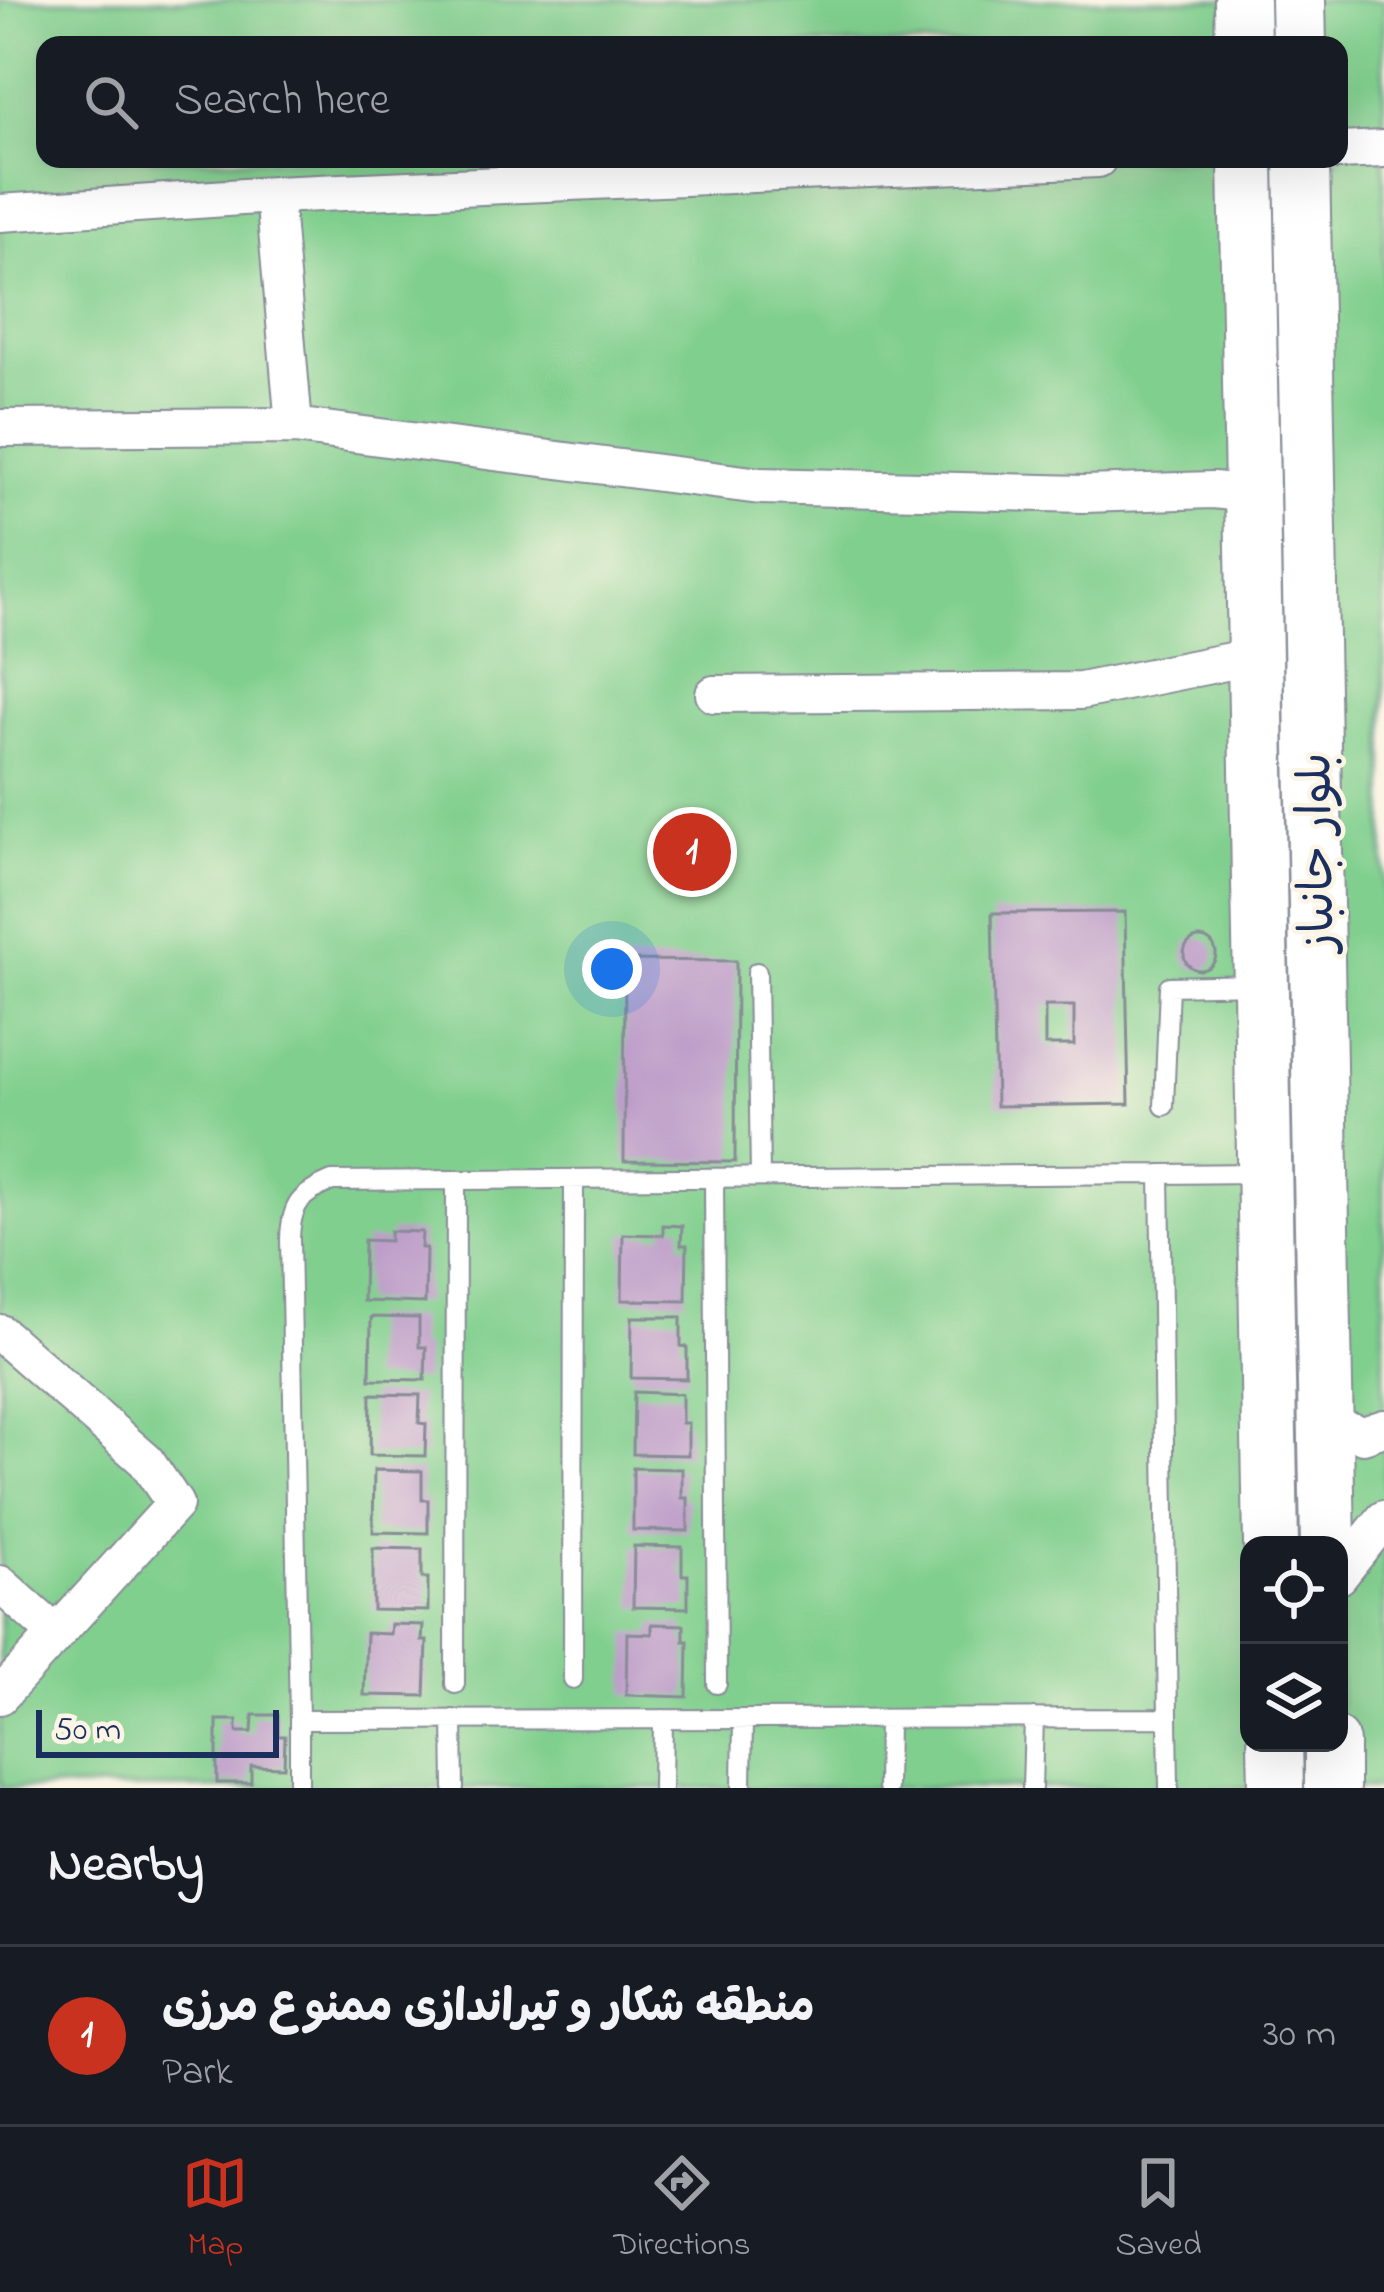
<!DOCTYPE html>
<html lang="en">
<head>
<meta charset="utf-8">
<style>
  :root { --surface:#171b24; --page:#20242c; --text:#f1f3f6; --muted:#9ea1a6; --line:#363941; --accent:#c8321e }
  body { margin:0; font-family:"Indie Flower","Playpen Sans Arabic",sans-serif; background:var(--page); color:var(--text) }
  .controls { position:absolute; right:36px; bottom:36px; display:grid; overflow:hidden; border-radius:24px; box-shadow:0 12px 48px #0002 }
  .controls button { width:108px; height:108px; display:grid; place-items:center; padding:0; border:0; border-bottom:3px solid var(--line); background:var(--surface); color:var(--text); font:60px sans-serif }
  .scale { position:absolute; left:36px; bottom:30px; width:243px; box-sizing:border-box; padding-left:12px; border:6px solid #1b2f5e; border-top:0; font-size:33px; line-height:42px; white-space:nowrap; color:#1b2f5e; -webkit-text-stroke:9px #fcf5e5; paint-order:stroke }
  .you { position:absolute; left:612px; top:969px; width:42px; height:42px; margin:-30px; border:9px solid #fff; border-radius:50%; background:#1a73e8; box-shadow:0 0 0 18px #1a73e833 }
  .badge { display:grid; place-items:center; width:78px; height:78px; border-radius:50%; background:var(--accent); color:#fff; font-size:39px; font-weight:700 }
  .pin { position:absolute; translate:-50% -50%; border:6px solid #fff; box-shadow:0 3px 12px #0006 }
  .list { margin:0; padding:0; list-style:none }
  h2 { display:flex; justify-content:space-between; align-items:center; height:156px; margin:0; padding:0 48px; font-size:51px }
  h2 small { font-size:39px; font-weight:400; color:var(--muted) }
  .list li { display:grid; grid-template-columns:78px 1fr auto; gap:36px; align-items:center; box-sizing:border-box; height:180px; padding:0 48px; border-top:3px solid var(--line) }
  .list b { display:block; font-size:45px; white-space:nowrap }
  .list p { margin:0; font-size:39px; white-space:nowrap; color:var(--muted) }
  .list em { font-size:39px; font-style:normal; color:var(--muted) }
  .icon { flex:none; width:66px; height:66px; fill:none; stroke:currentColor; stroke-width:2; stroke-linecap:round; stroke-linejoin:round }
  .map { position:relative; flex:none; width:1384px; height:1788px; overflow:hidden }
  .search { position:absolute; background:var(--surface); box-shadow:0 12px 48px #0002; left:36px; right:36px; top:36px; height:132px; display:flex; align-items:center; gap:30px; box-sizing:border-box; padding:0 42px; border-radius:24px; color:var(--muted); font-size:45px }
  .sheet { height:336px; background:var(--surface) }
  nav { display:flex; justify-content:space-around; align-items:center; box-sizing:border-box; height:168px; border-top:3px solid var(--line); background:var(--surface); font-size:33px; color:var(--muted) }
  nav a { display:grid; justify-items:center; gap:6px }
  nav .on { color:var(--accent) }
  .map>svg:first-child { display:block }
</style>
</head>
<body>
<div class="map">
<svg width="1384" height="1788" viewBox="0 0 1384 1788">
  <rect width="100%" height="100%" fill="#fcf5e5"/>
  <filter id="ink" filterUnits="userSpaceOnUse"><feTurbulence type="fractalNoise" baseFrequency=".00833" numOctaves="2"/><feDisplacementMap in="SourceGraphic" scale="24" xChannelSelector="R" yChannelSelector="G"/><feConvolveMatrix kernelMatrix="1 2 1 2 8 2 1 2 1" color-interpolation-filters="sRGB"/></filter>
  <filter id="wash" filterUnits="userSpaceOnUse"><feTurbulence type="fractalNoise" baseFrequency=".004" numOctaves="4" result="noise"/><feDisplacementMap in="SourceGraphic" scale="48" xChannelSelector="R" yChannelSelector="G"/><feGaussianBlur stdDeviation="2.7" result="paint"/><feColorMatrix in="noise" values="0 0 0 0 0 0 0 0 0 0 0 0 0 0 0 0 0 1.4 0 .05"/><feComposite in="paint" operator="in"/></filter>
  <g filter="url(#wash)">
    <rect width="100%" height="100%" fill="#f5e9d0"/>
    <!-- green -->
    <path fill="#80cf8e" stroke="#4e7f76" stroke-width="3" fill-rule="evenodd" d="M0 0H1384V1788H0ZM45 45H1339V159H45ZM1249 1545H1339V1743H1249Z"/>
    <g id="blocks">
      <!-- building -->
      <path fill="#bd9dc9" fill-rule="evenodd" d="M1125 912 1129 1104 996 1106 992 913ZM1045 1006H1074V1045H1045Z
        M1184 954a16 16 0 1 1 32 0a16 16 0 1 1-32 0Z
        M625 960 736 961 735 1162 624 1161Z
        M663 1225 682 1226 681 1245H687L686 1301 622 1300 623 1234 663 1235Z
        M390 1231 422 1232 421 1248H426L425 1303 363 1301 364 1240 390 1241Z
        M371 1317 419 1318V1347H426L425 1380 370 1379Z
        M632 1317H681V1346L687 1347V1379L631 1378Z
        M634 1392 682 1394V1423H688V1455L633 1454Z
        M371 1394 420 1395 419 1423 426 1424 425 1456 370 1455Z
        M633 1468 682 1469V1498H688V1531L633 1530Z
        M374 1470 422 1471V1500H428V1533L373 1532Z
        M634 1546 682 1547V1575H688V1608L633 1607Z
        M373 1548 422 1549V1578H428V1611L373 1610Z
        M391 1624 423 1625 422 1641H427L425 1696 364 1695 366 1633 390 1634Z
        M652 1624 684 1625V1641H688L687 1697 626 1695 627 1633 652 1634Z
        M253 1715H278V1736H285L284 1767 251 1766V1783H217V1720H237V1732H252Z"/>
    </g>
  </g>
  <g filter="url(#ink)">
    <use href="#blocks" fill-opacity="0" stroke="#888c97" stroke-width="3"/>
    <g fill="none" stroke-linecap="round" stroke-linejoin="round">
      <!-- service casing -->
      <g stroke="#888c97" stroke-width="22">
        <path id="service" d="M757 972 760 1177
          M1164 1106 1169 986 1256 984
          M1160 1174 332 1181C300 1194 291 1205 290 1239L299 1720 1168 1718 1160 1174 1260 1173
          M714 1178 717 1684
          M573 1679 574 1179
          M455 1684 456 1180
          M1168 1718 1169 1788
          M453 1719 454 1788
          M299 1788V1720
          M662 1788 663 1719
          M742 1788 743 1719
          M887 1788 888 1719
          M1032 1788 1034 1718"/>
      </g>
      <!-- minor casing -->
      <g stroke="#888c97" stroke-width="40">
        <path id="minor" d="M1339 151 1384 149
          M0 213 274 195 1098 159
          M294 426 760 486 1084 494 1213 490 1252 494
          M0 428 294 426 274 195
          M714 694 1081 691 1255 656
          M0 1333 146 1461 175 1504 0 1696
          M1325 1422 1363 1435 1384 1428
          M1339 1576 1384 1519
          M0 1584 55 1633"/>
      </g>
      <!-- secondary casing -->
      <g stroke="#888c97" stroke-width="58">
        <path id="secondary" d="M1242 0 1243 45
          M1298 0 1299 45
          M1246 159 1271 1545
          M1302 159 1328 1545
          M1275 1743 1276 1788
          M1332 1743V1788"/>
      </g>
      <!-- service -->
      <use href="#service" stroke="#fff" stroke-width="18"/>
      <!-- minor -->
      <use href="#minor" stroke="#fff" stroke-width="36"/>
      <!-- secondary -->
      <use href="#secondary" stroke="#fff" stroke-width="54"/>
    </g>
  </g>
  <g text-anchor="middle" stroke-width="9" stroke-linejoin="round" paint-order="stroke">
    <!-- street labels -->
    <g font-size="48" fill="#1b2f5e" stroke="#fcf5e5">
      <text transform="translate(1314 852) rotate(-91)" y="17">بلوار جانباز</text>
    </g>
  </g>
</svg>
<div class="controls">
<button><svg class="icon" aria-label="locate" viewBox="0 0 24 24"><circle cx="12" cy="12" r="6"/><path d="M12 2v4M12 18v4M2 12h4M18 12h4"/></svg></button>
<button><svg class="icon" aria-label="layers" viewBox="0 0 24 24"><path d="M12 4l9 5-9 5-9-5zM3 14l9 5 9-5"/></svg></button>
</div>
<div class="scale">50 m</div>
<div class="you"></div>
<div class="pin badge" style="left:692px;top:852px">1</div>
<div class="search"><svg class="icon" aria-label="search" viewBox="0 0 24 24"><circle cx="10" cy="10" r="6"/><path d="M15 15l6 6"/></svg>Search here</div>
</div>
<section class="sheet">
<h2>Nearby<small></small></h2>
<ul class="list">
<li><span class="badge">1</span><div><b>منطقه شکار و تیراندازی ممنوع مرزی</b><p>Park</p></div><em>30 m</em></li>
</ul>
</section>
<nav>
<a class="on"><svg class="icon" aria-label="map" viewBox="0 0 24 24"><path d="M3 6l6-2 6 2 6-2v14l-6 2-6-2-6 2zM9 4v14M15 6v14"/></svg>Map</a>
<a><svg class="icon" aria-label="directions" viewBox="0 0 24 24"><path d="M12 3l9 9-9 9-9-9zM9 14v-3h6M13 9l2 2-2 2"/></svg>Directions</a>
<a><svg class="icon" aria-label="saved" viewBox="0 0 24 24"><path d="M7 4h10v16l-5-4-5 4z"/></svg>Saved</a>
</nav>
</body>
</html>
